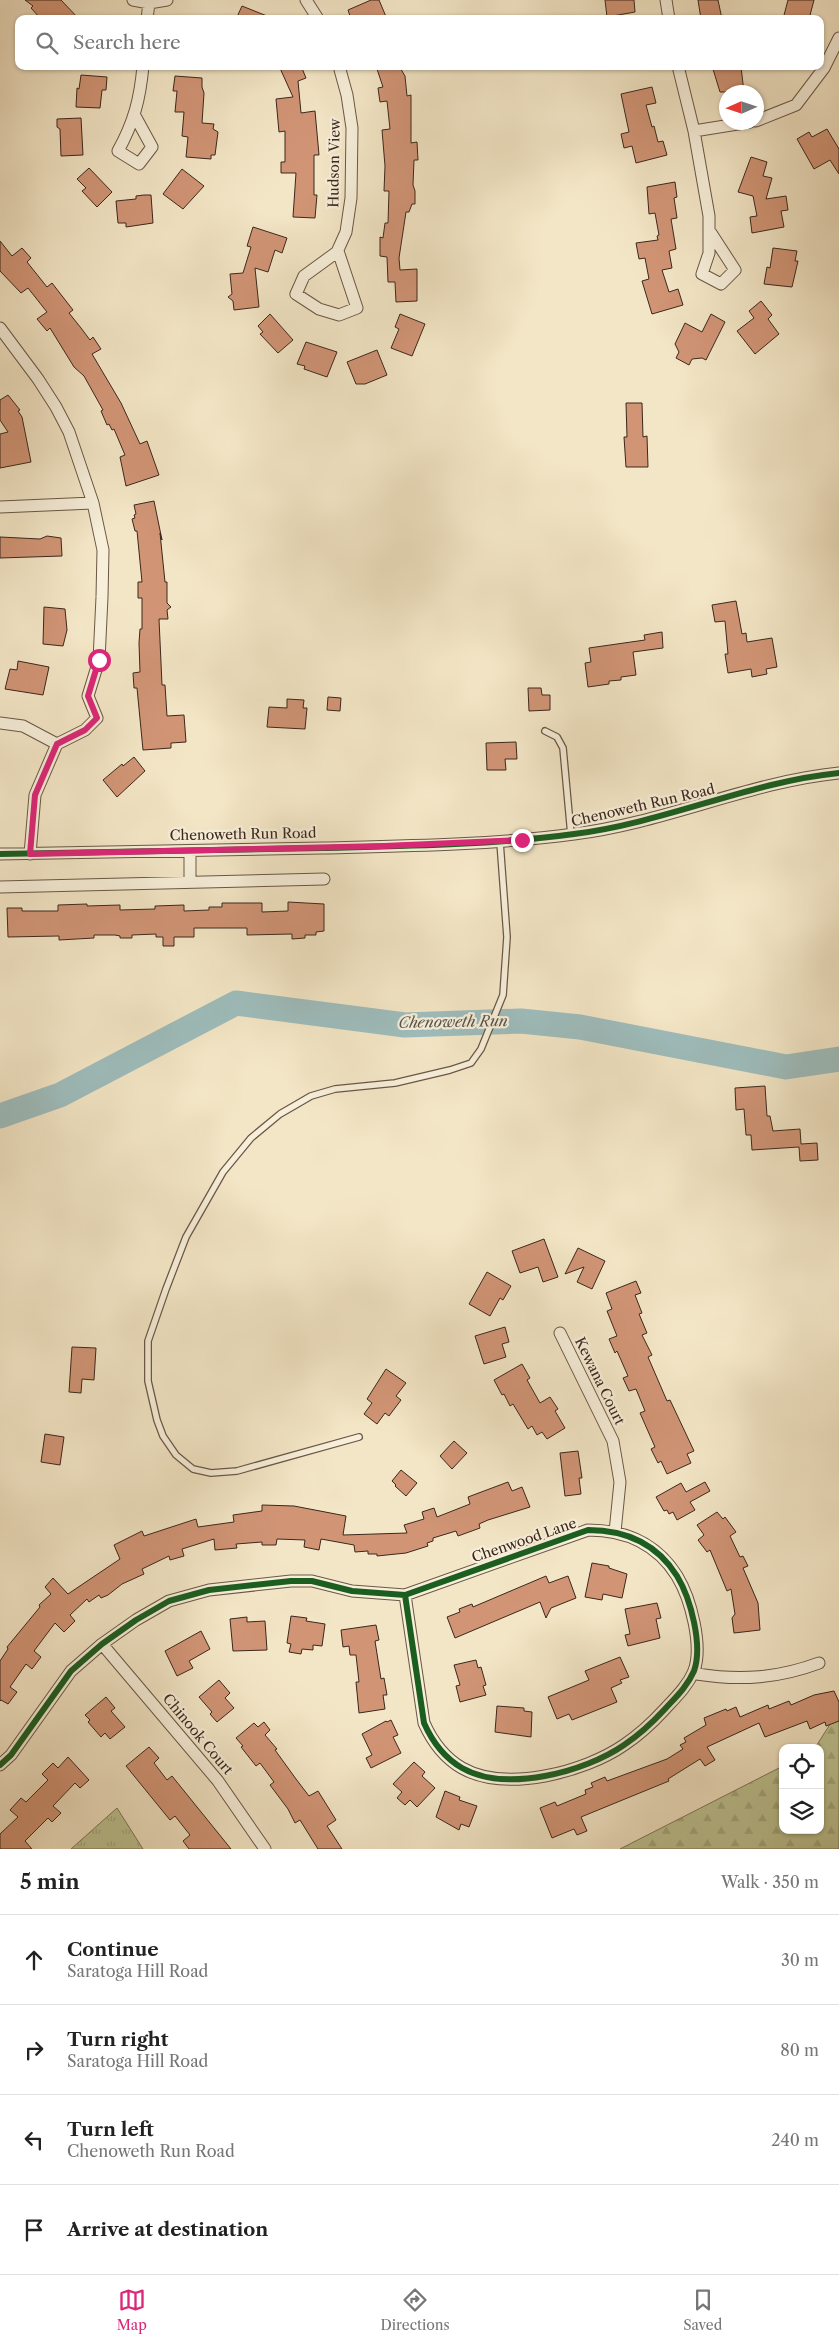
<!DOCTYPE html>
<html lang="en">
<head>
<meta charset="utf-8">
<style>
  :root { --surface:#fff; --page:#f6f6f6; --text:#222; --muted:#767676; --line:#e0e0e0; --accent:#db2777 }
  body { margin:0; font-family:"Libre Caslon Text",serif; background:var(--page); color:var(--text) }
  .controls { position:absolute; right:15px; bottom:15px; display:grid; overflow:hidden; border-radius:10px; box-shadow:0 1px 4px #0004 }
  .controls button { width:45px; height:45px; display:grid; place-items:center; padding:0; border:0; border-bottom:1px solid var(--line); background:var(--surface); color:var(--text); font:25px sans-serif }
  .compass { position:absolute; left:719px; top:85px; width:45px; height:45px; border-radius:50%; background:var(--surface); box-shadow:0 1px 4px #0004; rotate:267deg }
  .stop { position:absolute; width:15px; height:15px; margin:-11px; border:4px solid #db2777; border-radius:50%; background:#fff }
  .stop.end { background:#db2777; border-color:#fff; box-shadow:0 1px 5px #0008 }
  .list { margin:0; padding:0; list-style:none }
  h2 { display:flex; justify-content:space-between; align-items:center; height:65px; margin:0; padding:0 20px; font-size:21px }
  h2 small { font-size:16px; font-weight:400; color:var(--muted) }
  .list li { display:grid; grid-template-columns:32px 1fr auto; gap:15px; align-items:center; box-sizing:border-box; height:90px; padding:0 20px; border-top:1px solid var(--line) }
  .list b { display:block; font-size:19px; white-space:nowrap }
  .list p { margin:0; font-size:16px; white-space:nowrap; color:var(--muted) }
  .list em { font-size:16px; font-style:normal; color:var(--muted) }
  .icon { flex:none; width:28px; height:28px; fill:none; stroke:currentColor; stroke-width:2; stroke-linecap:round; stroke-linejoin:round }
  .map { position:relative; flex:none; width:839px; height:1849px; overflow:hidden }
  .search { position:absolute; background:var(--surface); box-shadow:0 1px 4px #0004; left:15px; right:15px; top:15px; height:55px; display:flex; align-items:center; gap:12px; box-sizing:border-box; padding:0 18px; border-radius:10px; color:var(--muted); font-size:19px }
  .sheet { height:425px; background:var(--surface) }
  nav { display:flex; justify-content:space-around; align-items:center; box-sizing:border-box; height:70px; border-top:1px solid var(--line); background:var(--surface); font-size:14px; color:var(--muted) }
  nav a { display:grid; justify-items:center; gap:2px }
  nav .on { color:var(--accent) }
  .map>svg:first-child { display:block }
</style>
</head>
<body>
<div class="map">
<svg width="839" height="1849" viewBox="0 0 839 1849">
  <defs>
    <pattern id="grass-tufts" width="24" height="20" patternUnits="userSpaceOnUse" patternTransform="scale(1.25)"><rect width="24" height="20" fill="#bec493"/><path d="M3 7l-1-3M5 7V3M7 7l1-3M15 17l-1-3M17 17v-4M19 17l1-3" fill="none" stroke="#a4a87e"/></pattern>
    <pattern id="forest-firs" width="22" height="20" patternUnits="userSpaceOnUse" patternTransform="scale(1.25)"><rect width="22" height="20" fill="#bec493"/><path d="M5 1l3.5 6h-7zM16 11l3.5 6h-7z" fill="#a4a87e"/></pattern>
  </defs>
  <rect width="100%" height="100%" fill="#f3e6c6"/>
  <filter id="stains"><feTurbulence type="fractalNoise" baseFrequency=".004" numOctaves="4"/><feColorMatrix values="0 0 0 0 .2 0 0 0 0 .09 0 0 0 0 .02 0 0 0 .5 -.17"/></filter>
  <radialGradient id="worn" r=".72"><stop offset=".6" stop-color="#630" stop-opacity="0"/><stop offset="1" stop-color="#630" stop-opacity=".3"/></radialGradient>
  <!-- grass -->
  <path fill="url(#grass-tufts)" stroke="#7d7658" d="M117 1808 143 1849H71Z"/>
  <!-- forest -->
  <path fill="url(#forest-firs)" stroke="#7d7658" d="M839 1710V1849H620L783 1766V1830H820V1748H815Z"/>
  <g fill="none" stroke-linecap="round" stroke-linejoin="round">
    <!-- river -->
    <path stroke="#9ebdbd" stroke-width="25" d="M0 1116 60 1095 236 1003 405 1025 521 1021 580 1027 786 1067 839 1059"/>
  </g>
  <!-- building -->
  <path fill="#d19576" stroke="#3c271c" d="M25 0H61L79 19H41L31 8 33 6Z
    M371 0H379L387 19H351L348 10Z
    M605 0H634L635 12 607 17Z
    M698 0H718L722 19H701Z
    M788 0H814L809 19H783Z
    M242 6 272 18V19H236Z
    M279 66H301L306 78 298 81 301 113 315 111 319 155H314V195H317L315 218 293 217 296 173H281V162H285V131L279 132 276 99 293 97Z
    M376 66H399L405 76 407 96 411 95V143L417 142 418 160H414L413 185 415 191V204H412L409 212H406L399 258 400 270 417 269V301L396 302 395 282H388L387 257 380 256V237L383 238 385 223H388L389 191H384L385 166 382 130 390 129 387 101 380 102 378 88 383 87Z
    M715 66H733L734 69 741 67 744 92H720L713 69 716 68Z
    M81 75 107 77 106 90H102L100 108 76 107 77 88 79 89Z
    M175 76 202 78V87L204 93 202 123 214 124 213 129 218 132 215 155H211V159L186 157 188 137 182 136 184 112H175L177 91H173Z
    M652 87 656 103 646 105 652 127 654 126 658 142 663 141 667 155 636 163 632 146 624 148 621 134 629 132 621 94Z
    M81 118 83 155 61 156 60 129 57 127V119Z
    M827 129 839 149V174L830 160 814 169 797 139 809 132 812 137Z
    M751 157 767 162 763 176 772 178 766 199 786 196 788 210 781 211 784 227 752 233 750 217 757 216 753 196 738 192Z
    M89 168 112 192 97 207 82 191 86 188 77 179Z
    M182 169 204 186 183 209 163 194Z
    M675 182 677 197 674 198 677 218 671 219 676 249 669 251 672 268 662 270 669 292 678 289 683 305 652 314 642 281 649 279 645 258 639 259 636 243 658 240 657 236 659 235 655 213 649 214 647 187Z
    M144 195H151L153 223 126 227V223H118L116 201 136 199V196Z
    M253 227 287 238 282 253 275 250 268 272 255 268 259 307 234 310 233 301 228 297 232 294 230 274 243 273 251 247 247 246Z
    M0 241 12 256 22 248 31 258 27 262 47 287 52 283 73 310 69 313 81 328 90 340 93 337 101 349 92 354 121 403 140 444 147 441 159 475 126 486 120 457 125 455 114 429 112 430 109 424 107 425 101 411 103 410 84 376 74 367 50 328 47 331 37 319 47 312 28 288 21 293 0 271Z
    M773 248 797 251 795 261H798L792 287 764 284 767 267 770 268Z
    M761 301 772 315 768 319 779 334 755 354 737 331 754 318 749 311Z
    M270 314 293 340 278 353 260 334 263 332 258 326Z
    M400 314 425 324 412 356 391 348 399 329 395 327Z
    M711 314 725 322 706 360 702 358 692 359 689 365 676 358 679 352 675 344 685 323 702 332Z
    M306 342 337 352 327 377 304 369 305 366 297 364Z
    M377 350 387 375 365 384H356L347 362Z
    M8 395 20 410 18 411 22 417 31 462 0 468V434L8 432 0 420V400Z
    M626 403H642L643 437 647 436 648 467H626L624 437H627Z
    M154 501 162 540 160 533 165 582H167V603L171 607 167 610 168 619H159L162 685H165L167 716 184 715 186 742 171 743V748L143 750 137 688H134L133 673 140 672 139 643 140 629H142V598H138V582H142L137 531H135L132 519 135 518 134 515 136 514 134 505Z
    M47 536 61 538 62 556 0 558V537L40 539Z
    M736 601 742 634 746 633 747 642 772 638 777 667 766 669 767 674 752 677 751 669 728 673 725 654H728L725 621 715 622 712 605Z
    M44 607 65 609 67 630 63 646 43 644Z
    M662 632 663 648 633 652 636 675 621 677V680L609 681V684L588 687 585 663 591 662 589 648 645 640 644 635Z
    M18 661 49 667 43 695 5 689 10 669 17 670Z
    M528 688H541L542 695H550V710L529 711Z
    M328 697 341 698 340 711 327 710Z
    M287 699 304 700 303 708H307L305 729 267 727 269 707 287 708Z
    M516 742 517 759H505L506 770H487L486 743Z
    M134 757 145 771 117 797 103 780 122 764 123 766Z
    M288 902 324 904V931L316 932V935H305V938L292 939V934L247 935V928H194V937H174V946H163V937H156V934L132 935V938H120V936L115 935H94V938L59 940V936L8 937 7 908H22V911H58V905L87 904V906L120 905V910L155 909V906L184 905V911L209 910V907H222V903H262V912L288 911Z
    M765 1086 767 1116H770L773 1131 800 1129 801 1144 817 1143 818 1160 800 1161 799 1147 752 1150 751 1135H746L744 1109 736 1110 735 1088Z
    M544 1239 558 1277 543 1282 538 1267 520 1273 512 1251Z
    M578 1248 605 1261 592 1289 577 1282 584 1267 565 1274Z
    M487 1272 511 1286 503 1300 500 1298 490 1316 469 1304Z
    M636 1281 641 1293 635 1295 642 1313 639 1314 647 1333 642 1335 652 1355 648 1357 667 1401 670 1400 694 1451 687 1454 691 1463 667 1474 661 1461 658 1463 651 1449 655 1447 640 1413 645 1411 636 1389 629 1391 623 1378 628 1376 617 1351 615 1353 609 1339 617 1336 607 1311 612 1309 606 1293Z
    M505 1327 509 1342 502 1344 506 1357 484 1364 475 1336Z
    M72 1347 96 1348 94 1380 82 1379 81 1393 69 1392Z
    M522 1364 530 1378 527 1380 540 1403 550 1397 558 1409 555 1411 565 1428 547 1439 542 1432 537 1435 532 1426 528 1429 513 1404 510 1406 504 1394 502 1395 494 1380Z
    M386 1369 406 1383 396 1396 401 1400 389 1416 385 1413 377 1424 364 1414 372 1403 367 1399Z
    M45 1434 64 1437 60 1465 41 1462Z
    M454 1441 467 1453 452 1469 440 1456Z
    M578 1451 582 1478H579L581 1494 565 1496 560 1453Z
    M401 1470 417 1483 406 1496 395 1486 396 1485 392 1481Z
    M508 1482 512 1491 522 1487 530 1507 488 1520 479 1524 480 1528 458 1536 456 1531 433 1538V1541L427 1543 428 1546 406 1553 377 1556V1554H368V1551L355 1552 354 1545 321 1539 319 1550 304 1547 305 1540 277 1539 276 1545H262V1542L236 1544 237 1548 215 1550 214 1539 182 1549 184 1556 170 1560 169 1556 142 1569 144 1574 122 1584 108 1595 101 1598 99 1595 89 1602 87 1599 70 1615 75 1621 64 1632 55 1623 34 1651 41 1657 32 1669 26 1664 10 1687 17 1692 8 1704 1 1700 0 1701V1661L8 1649 7 1647 40 1607 39 1605 51 1594 45 1587 53 1578 68 1594 120 1559 114 1545 142 1531 144 1536 196 1519 198 1527 234 1522 233 1515 262 1511V1505L294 1506 346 1516 343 1535 407 1533 404 1525 424 1519 422 1512 434 1508 437 1517 470 1504 468 1497Z
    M705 1482 710 1491 690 1502 695 1510 677 1520 673 1512 669 1514 667 1510 664 1511 656 1497 681 1483 686 1492Z
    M717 1512 723 1519 725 1517 736 1532 730 1536 740 1557 743 1556 748 1566 743 1568 758 1603 760 1630 734 1633 732 1618 735 1614 731 1589 727 1591 710 1550 707 1552 698 1540 704 1535 697 1525Z
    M592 1563 609 1566V1568L627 1574 622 1598 603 1594 602 1600 585 1597Z
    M546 1576 549 1583 568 1576 576 1598 551 1608 546 1618 540 1602 455 1638 447 1617 460 1612 459 1609 472 1604 473 1607Z
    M657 1603 661 1618 656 1619 660 1638 628 1646 625 1635 630 1634 625 1609Z
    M291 1616 307 1618 306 1621 325 1624 322 1646 313 1645V1650L302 1649 301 1654 289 1652 291 1644 287 1643Z
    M247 1617V1622L265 1621 267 1650 233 1651 230 1619Z
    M376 1625 379 1640 375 1641 381 1679 384 1678 387 1695H383L385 1709 359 1713 356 1682H359L356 1655H350L349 1646 343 1647 341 1630Z
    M201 1631 210 1649 189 1661 193 1668 177 1676 165 1651Z
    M620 1657 629 1677 620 1680 622 1683 611 1688 617 1702 572 1720 569 1714 557 1719 548 1697 589 1680 585 1671Z
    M476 1660 478 1668 481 1667 486 1685 483 1686 486 1695 460 1702 456 1686 460 1685 454 1665Z
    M219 1680 230 1693 225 1698 234 1708 217 1722 210 1714 212 1712 199 1697Z
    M834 1691 839 1702V1721L826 1726 825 1722 810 1729 807 1721 765 1737 759 1723 707 1747 715 1760 705 1766 700 1759 668 1779 669 1781 581 1817 587 1831 577 1835 574 1829 552 1838 540 1808 555 1802 557 1806 586 1794 585 1790 593 1787 591 1783 605 1777 607 1781 667 1759 683 1749 680 1745 686 1742 684 1738 706 1725 704 1718 726 1709 727 1711 736 1707 740 1717 768 1705 769 1709 789 1701 791 1705 814 1695Z
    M106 1697 115 1708 111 1711 125 1727 110 1739 105 1733 101 1737 88 1722 90 1720 85 1715Z
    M497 1706 524 1708V1711L532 1712 531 1737 495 1732Z
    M391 1720 398 1735 393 1737 401 1753 371 1768 366 1758 372 1755 362 1734 386 1721 387 1722Z
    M264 1722 270 1730 265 1735 277 1749 275 1750 296 1779 309 1796 318 1791 336 1820 327 1826 342 1849H318L300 1820 295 1823 288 1809 270 1785 274 1782 260 1763 256 1766 241 1747 243 1746 236 1738 254 1723 258 1727Z
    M149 1747 159 1758 154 1763 167 1780 172 1776 231 1849H189L183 1841 190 1835 175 1816 170 1820 126 1766Z
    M68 1757 89 1780 80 1788 75 1783 53 1806 61 1813 52 1822 48 1818 25 1841 32 1849H0V1834L18 1817 10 1810 21 1798 26 1802 48 1780 42 1774 53 1763 58 1768Z
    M414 1762 425 1772 422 1776 435 1788 417 1807 410 1800 405 1805 397 1798 402 1792 393 1784Z
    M445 1791 460 1797 459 1800 477 1806 469 1827 461 1824 459 1830 436 1817Z"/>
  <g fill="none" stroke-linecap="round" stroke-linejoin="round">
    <!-- lane casing -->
    <g stroke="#6a5746" stroke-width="8">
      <path id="lane" d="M545 731 557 737 563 748 571 835
        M359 1437 237 1471 211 1473 193 1469 176 1455 163 1436 157 1420 148 1381V1341L166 1289 186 1237 223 1172 251 1138 280 1114 311 1096 335 1089 395 1083 450 1070 471 1063 481 1049 503 995 507 937 500 842"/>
    </g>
    <!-- street casing -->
    <g stroke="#6a5746" stroke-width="13">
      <path id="street" d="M133 0 149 3 167 0
        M306 0 318 19
        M666 0 669 19
        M147 19 149 3
        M678 66 694 131 709 216V253L702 274 721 284 735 270 711 233
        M135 116 152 147 139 164 118 151C134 122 140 99 143 66
        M756 121 796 105 824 68 839 38
        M694 131 750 122
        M338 251 357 308 339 315 319 309 296 294 304 276 337 252 346 232 351 198 352 128 347 95 339 66
        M0 328 38 379 56 407 69 432 93 503 103 550 102 597 99 660 88 696 97 718 85 730 57 744 35 795 30 854
        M0 507 93 503
        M0 723 23 726 57 744
        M190 851V882
        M0 854C108 852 216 850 323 848 407 846 491 845 574 834 664 823 749 782 839 773
        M0 887 324 879
        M560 1333 613 1441 620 1482 615 1532
        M102 1644 218 1781 265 1849
        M694 1670 697 1674C741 1681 779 1678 819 1663
        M0 1765 11 1755 71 1671 102 1644 136 1620 169 1601 209 1590 291 1581H312L352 1591 405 1595 588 1530C626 1530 657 1544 677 1576 691 1599 703 1646 694 1671 687 1687 675 1698 664 1710 652 1723 639 1735 624 1745 585 1772 506 1793 462 1768 443 1757 432 1741 424 1723L405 1595"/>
    </g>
    <!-- lane -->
    <use href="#lane" stroke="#f7efda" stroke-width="5.5"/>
    <!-- street -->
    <use href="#street" stroke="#f7efda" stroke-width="11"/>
    <!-- cycleway casing -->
    <g stroke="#f7efda" stroke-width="9">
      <path id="cycleway" d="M0 854C108 852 216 850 323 848 407 846 491 845 574 834 664 823 749 782 839 773
        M0 1765 11 1755 71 1671 102 1644 136 1620 169 1601 209 1590 291 1581H312L352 1591 405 1595 588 1530C626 1530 657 1544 677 1576 691 1599 703 1646 694 1671 687 1687 675 1698 664 1710 652 1723 639 1735 624 1745 585 1772 506 1793 462 1768 443 1757 432 1741 424 1723L405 1595"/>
    </g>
    <!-- cycleway -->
    <use href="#cycleway" stroke="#1b5e20" stroke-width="6"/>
  </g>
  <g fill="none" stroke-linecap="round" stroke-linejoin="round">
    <!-- route -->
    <path stroke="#db2777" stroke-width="6" d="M99 660 88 696 97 718 85 730 57 744 35 795 30 854 384 846 522 840"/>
  </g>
  <g text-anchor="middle" stroke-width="4.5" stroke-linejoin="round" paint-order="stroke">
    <!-- street labels -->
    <g font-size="14" fill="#3c271c" stroke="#f7efda">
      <text transform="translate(334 163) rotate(-89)" y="5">Hudson View</text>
      <text transform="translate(643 805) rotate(-13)" y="5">Chenoweth Run Road</text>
      <text transform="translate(243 834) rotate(-1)" y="5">Chenoweth Run Road</text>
      <text transform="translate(600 1381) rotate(64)" y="5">Kewana Court</text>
      <text transform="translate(524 1540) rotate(-19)" y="5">Chenwood Lane</text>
      <text transform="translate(198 1734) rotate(50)" y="5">Chinook Court</text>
    </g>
    <!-- water labels -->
    <g font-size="15" font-style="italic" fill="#59544c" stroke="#f7efda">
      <text transform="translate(453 1022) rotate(-1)" y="5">Chenoweth Run</text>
    </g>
  </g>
  <rect width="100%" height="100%" filter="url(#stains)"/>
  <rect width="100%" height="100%" fill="url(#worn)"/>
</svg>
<div class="controls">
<button><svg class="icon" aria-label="locate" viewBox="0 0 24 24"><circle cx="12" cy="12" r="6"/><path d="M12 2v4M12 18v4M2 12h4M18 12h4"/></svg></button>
<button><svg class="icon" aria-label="layers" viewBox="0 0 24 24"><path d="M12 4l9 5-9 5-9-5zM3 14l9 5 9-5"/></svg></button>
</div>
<svg class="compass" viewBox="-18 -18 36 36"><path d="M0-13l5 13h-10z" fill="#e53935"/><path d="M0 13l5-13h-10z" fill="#767676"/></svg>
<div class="stop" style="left:99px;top:660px"></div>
<div class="stop end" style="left:522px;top:840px"></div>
<div class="search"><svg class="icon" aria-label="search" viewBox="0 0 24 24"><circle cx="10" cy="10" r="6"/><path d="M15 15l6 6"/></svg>Search here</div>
</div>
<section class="sheet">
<h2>5 min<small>Walk · 350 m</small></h2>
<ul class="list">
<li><svg class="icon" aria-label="ahead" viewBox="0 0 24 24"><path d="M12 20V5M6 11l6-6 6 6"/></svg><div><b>Continue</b><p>Saratoga Hill Road</p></div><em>30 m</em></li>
<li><svg class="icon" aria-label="right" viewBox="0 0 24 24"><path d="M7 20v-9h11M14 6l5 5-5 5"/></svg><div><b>Turn right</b><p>Saratoga Hill Road</p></div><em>80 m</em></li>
<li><svg class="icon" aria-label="left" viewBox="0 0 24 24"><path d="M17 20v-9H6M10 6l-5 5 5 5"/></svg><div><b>Turn left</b><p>Chenoweth Run Road</p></div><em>240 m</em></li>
<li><svg class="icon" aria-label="arrive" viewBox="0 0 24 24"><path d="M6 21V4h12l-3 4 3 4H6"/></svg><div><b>Arrive at destination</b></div></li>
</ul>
</section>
<nav>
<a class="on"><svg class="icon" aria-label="map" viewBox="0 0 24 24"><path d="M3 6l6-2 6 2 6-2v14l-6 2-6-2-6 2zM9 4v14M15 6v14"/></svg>Map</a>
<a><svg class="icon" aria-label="directions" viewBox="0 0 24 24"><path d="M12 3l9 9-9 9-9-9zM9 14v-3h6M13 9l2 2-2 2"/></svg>Directions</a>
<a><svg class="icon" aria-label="saved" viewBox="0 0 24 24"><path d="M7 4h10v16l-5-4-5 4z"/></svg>Saved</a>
</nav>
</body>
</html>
